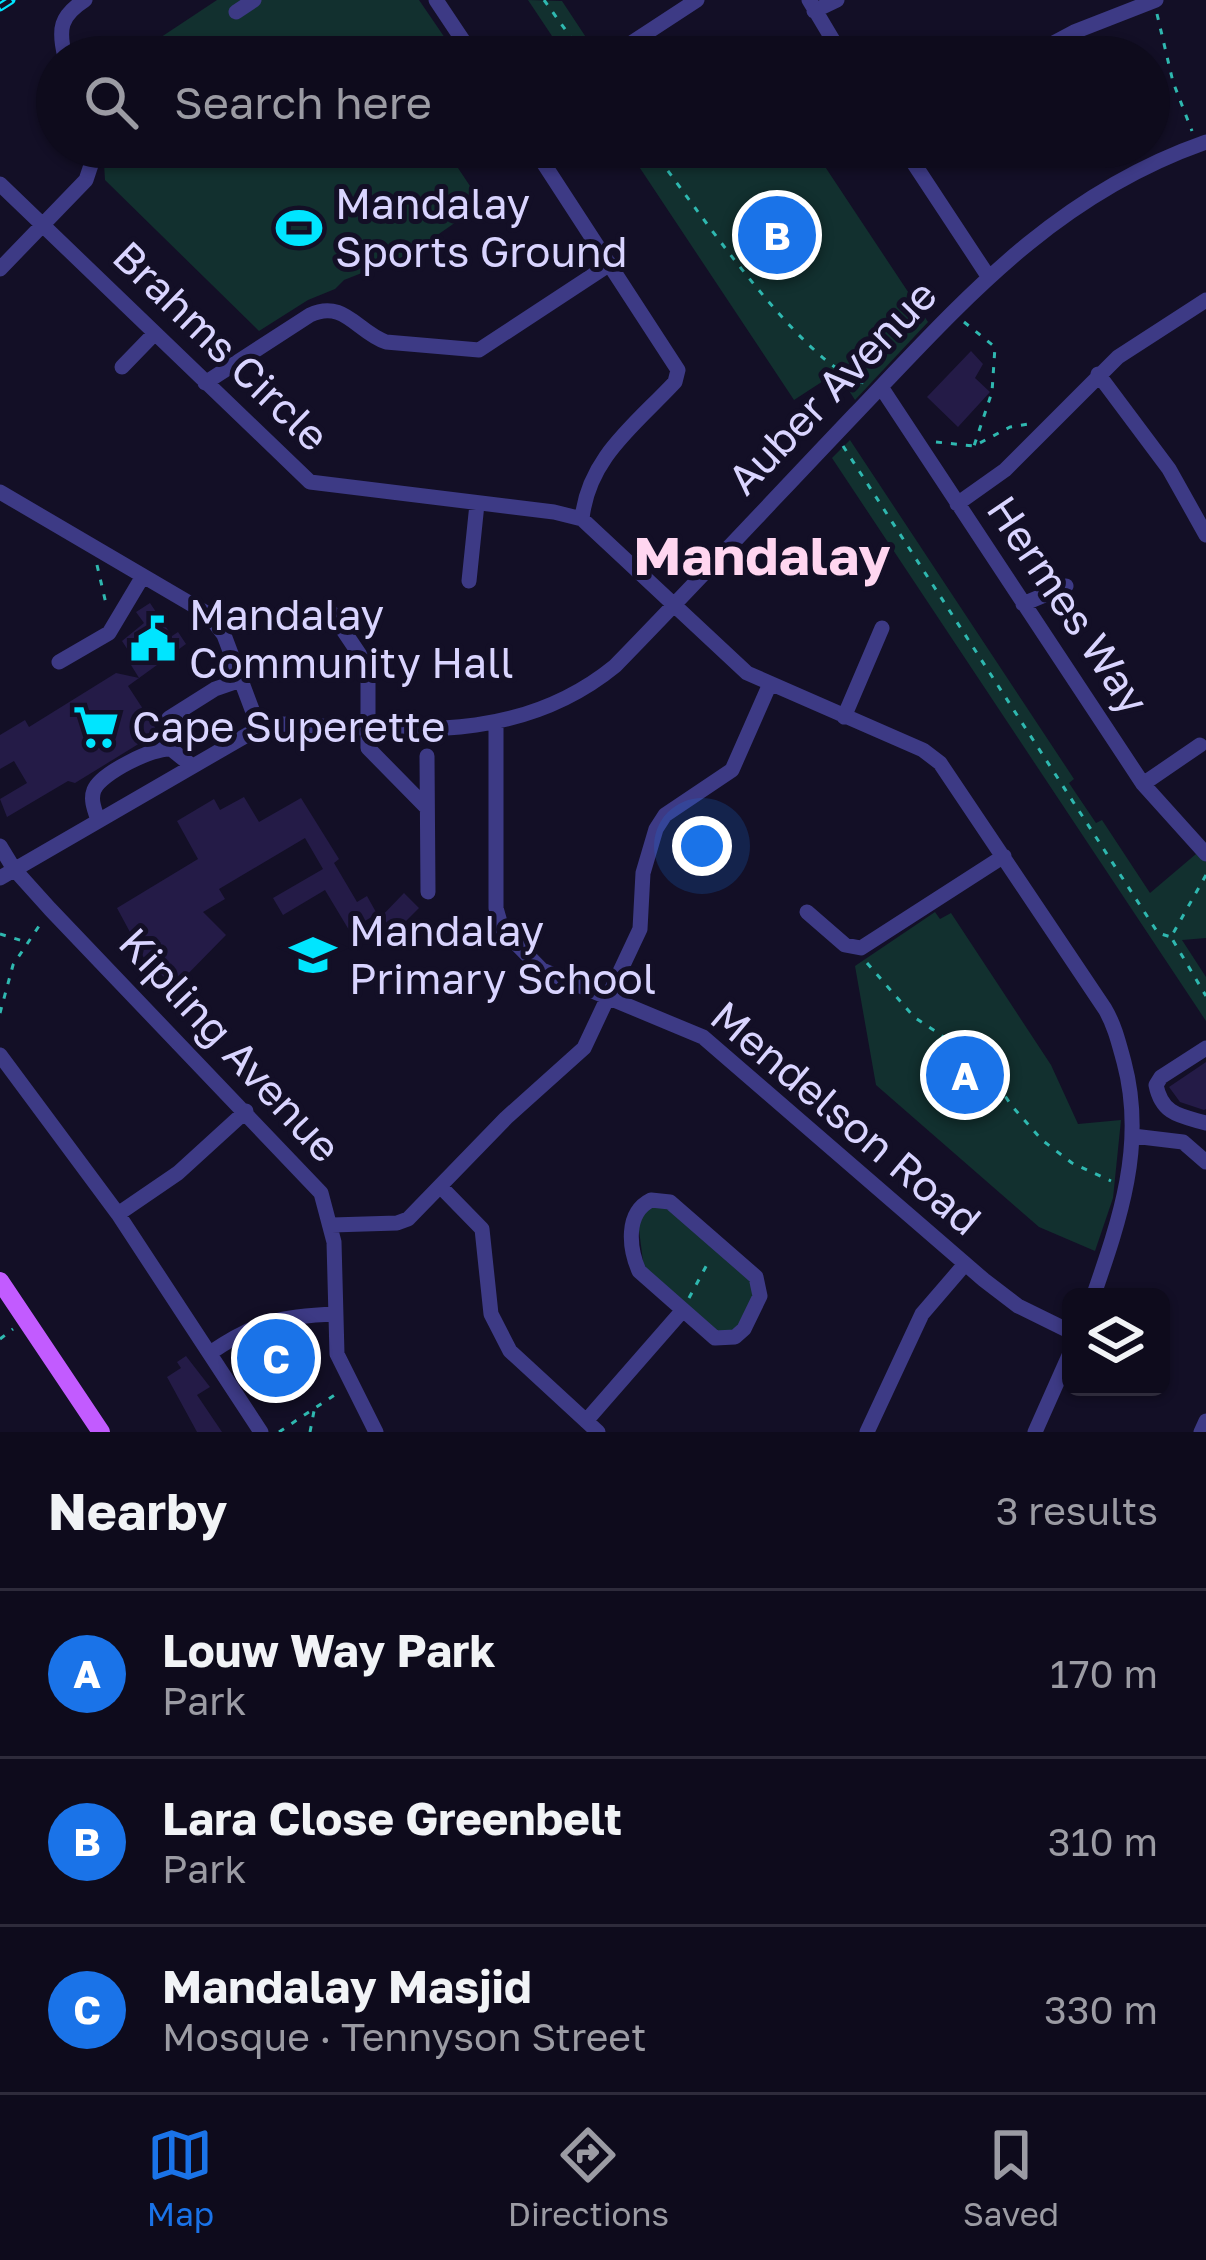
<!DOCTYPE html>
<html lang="en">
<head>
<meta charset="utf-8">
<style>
  :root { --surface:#0e0b1c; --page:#171425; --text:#f1f3f6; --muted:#9b9ba3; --line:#2e2b3b; --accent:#1a73e8 }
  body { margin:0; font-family:"Golos Text",sans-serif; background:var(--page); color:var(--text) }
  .controls { position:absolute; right:36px; bottom:36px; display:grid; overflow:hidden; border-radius:18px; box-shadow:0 3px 9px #0004 }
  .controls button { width:108px; height:108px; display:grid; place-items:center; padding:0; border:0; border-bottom:3px solid var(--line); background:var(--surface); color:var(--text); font:60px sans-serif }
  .you { position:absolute; left:702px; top:846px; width:42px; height:42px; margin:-30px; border:9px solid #fff; border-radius:50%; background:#1a73e8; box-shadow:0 0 0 18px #1a73e833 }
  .badge { display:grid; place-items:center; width:78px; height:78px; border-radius:50%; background:var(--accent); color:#fff; font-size:39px; font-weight:700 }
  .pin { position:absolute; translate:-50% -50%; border:6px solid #fff; box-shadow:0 3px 12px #0006 }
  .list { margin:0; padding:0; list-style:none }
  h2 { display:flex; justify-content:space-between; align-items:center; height:156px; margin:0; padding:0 48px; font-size:51px }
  h2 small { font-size:39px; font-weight:400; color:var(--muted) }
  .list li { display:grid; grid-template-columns:78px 1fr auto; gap:36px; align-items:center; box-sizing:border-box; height:168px; padding:0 48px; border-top:3px solid var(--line) }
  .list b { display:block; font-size:45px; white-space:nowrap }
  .list p { margin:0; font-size:39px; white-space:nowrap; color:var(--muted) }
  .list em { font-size:39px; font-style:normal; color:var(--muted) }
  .icon { flex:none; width:66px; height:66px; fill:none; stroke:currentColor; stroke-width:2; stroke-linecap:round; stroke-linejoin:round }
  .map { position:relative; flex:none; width:1206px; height:1432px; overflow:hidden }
  .search { position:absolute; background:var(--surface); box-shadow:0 3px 9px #0004; left:36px; right:36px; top:36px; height:132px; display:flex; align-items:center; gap:30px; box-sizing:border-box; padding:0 42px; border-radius:66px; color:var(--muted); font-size:45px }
  .sheet { height:660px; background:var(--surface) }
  nav { display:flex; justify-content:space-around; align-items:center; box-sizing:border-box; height:168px; border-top:3px solid var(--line); background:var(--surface); font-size:33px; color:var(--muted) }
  nav a { display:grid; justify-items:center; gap:6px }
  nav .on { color:var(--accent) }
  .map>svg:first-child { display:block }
</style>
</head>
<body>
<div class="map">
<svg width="1206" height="1432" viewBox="0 0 1206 1432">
  <rect width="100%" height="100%" fill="#130f26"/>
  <!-- green -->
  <path fill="#12302f" d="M217 0H419L458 57H131Z
    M528 0 562 1 599 57H566Z
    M103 147H444L482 204 410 254 344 280 335 289 308 300 259 331 105 180Z
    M626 147H812L928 322 855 400 837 372 794 400Z
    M850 440 1074 779 1069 783 1096 823 1102 820 1150 893 1196 854 1206 862V938L1182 940 1206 977V1021L832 458Z
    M935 912 940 919 951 913 1051 1065 1078 1124 1121 1120 1113 1198 1095 1251 1039 1227 876 1085 855 966Z
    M649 1206 666 1207 749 1279 755 1293 737 1329 720 1334 644 1269 638 1222Z"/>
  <!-- building -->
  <path fill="#241b47" d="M971 351 983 364 975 378 990 392 958 427 927 397Z
    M150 603 172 636 178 632 186 644 128 686 158 732 75 783 68 781 7 817 0 799 27 783 14 761 0 769V735L25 720 29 727 116 673 139 678 131 665 135 661 122 641 144 623 136 612Z
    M244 797 259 822 301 798 339 859 334 863 357 902 367 896 377 914 349 930 325 890 283 915 273 898 323 869 305 838 219 889 225 899 203 912 226 935 175 987 145 960 117 908 198 859 177 821 214 799 220 810Z
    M404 893 419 908 392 935 377 921Z
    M1206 1062V1109L1204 1110 1180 1102 1169 1087Z
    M294 1330 304 1375 287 1379 284 1388 276 1382 259 1386 249 1344Z
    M186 1356 210 1387 197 1395 222 1432H197L167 1377 181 1368 177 1362Z"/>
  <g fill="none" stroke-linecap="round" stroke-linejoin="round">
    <!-- path -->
    <path stroke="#2fb8b0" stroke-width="3" stroke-dasharray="6 9" stroke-linecap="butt" d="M544 0 585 57
      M1157 14 1173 82 1192 131
      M650 147C694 204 801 364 864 383
      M964 322 995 347 992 392 974 446
      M936 442 974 446 1010 427 1029 424
      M843 446 1158 933 1171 937
      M97 565 107 608
      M1206 875 1171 937 1206 996
      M0 934 26 942
      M867 963 914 1017 984 1064 1011 1105 1042 1140 1072 1163 1111 1181
      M0 1013 13 965 41 923
      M689 1298 710 1259
      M0 1339 13 1329
      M279 1432 339 1392
      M310 1432 314 1411"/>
    <!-- minor -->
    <path stroke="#3d3a85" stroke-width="15" d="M436 0 474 57
      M809 0 843 57
      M814 11 837 0
      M236 12 254 0
      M616 53 697 0
      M65 57C58 29 60 16 85 0
      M1027 57 1074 32 1156 0
      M533 147 678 370 675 382C635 425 588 458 582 519
      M903 147 988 276
      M0 184 310 482 554 512 582 519 747 673 923 750 940 763 1105 1009C1115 1026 1119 1044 1124 1062 1146 1144 1120 1219 1093 1297
      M0 269 86 180 92 162 89 147
      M122 367 154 334
      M1098 374 1169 469 1206 535
      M205 383 310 315C344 299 357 332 386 342L479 350 610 264
      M881 387 1143 784 1206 854
      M0 492 208 614 224 635 259 728
      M957 504 1005 470 1118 357 1206 300
      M469 581 477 504
      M1023 604 1066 586
      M331 612 368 667V748L427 808
      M59 662 109 633 143 576
      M844 717 882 628
      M169 718 215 689 241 680
      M496 723V908L502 929 542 970 703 1037 984 1280 1018 1306 1071 1332
      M427 756 428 892
      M1143 784 1200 745
      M98 820C95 811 90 800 94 790 101 773 154 747 171 749L191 765
      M0 846 14 869 50 909 321 1193 334 1242 337 1354 376 1432
      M0 878 259 728 282 724C401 729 516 747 615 666 696 583 775 498 855 414 963 301 1054 195 1206 142
      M807 912 845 945 861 948 1004 856
      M1206 1048 1161 1077 1156 1085C1162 1115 1181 1116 1206 1123
      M0 1055 118 1214 261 1432
      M1133 1136 1183 1142 1206 1162
      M441 1187 482 1229 491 1314 510 1351 598 1432
      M651 1200 670 1202 756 1277 760 1296 744 1329 735 1337 715 1338 639 1271C629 1248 625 1213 651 1200Z
      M118 1214 178 1173 246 1111
      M332 1225 397 1223 408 1219 506 1118 584 1048 640 929 643 873 656 829 665 815 732 770 769 686
      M210 1353C255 1322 281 1316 335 1314
      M586 1421 683 1310
      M867 1432 922 1314 965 1264
      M1035 1432 1071 1351
      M1201 1432 1206 1421"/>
    <!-- major -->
    <path stroke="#c25bff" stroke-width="18" d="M0 1281 101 1432"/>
    <!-- rail casing -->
    <g stroke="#00e5ff" stroke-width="9">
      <path id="rail" d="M0 7 11 0"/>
    </g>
    <!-- rail -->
    <use href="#rail" stroke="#130f26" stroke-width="4.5" stroke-dasharray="14" stroke-linecap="butt"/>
  </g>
  <!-- icons -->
  <defs>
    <g id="stadium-bare" transform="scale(3.6)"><path d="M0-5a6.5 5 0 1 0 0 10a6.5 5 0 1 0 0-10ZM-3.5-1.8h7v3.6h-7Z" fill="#00e5ff" stroke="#130f26" stroke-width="2.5" paint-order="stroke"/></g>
    <g id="civic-bare" transform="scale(3.6)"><path d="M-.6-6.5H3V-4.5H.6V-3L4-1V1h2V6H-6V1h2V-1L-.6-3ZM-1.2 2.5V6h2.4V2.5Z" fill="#00e5ff" stroke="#130f26" stroke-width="2.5" paint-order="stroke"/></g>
    <g id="supermarket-bare" transform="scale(3.6)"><path d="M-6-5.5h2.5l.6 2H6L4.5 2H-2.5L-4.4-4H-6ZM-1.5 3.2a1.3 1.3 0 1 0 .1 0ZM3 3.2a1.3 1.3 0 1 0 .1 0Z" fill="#00e5ff" stroke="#130f26" stroke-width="2.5" paint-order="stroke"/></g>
    <g id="school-bare" transform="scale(3.6)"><path d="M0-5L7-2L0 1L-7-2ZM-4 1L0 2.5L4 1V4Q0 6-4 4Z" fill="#00e5ff" stroke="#130f26" stroke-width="2.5" paint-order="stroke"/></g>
  </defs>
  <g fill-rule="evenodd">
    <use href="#stadium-bare" x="299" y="228"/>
    <use href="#civic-bare" x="153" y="639"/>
    <use href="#supermarket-bare" x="96" y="727"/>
    <use href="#school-bare" x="313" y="955"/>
  </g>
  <g text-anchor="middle" stroke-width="10" stroke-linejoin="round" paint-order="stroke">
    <!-- poi labels -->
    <g font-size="42" fill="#d9d4ff" stroke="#130f26" text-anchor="start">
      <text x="335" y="219">Mandalay<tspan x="335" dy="48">Sports Ground</tspan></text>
      <text x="189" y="630">Mandalay<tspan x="189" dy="48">Community Hall</tspan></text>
      <text x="132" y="742">Cape Superette</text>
      <text x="349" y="946">Mandalay<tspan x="349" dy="48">Primary School</tspan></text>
    </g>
    <!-- street labels -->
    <g font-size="42" fill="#d9d4ff" stroke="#130f26">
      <text transform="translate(221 346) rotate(44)" y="15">Brahms Circle</text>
      <text transform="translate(832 387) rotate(-46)" y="15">Auber Avenue</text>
      <text transform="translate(1068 605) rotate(56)" y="15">Hermes Way</text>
      <text transform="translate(230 1045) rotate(47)" y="15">Kipling Avenue</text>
      <text transform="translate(846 1118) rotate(40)" y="15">Mendelson Road</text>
    </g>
    <!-- district labels -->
    <g font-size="54" font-weight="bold" fill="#ffd6f0" stroke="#130f26">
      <text x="762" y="575">Mandalay</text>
    </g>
  </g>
</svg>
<div class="controls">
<button><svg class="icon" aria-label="layers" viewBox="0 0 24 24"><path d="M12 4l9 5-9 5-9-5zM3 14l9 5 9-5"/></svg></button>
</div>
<div class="you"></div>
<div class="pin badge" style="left:965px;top:1075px">A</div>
<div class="pin badge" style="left:777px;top:235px">B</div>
<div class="pin badge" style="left:276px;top:1358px">C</div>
<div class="search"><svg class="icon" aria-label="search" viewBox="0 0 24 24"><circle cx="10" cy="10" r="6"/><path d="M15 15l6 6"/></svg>Search here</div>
</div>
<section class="sheet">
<h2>Nearby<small>3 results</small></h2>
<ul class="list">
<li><span class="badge">A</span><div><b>Louw Way Park</b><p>Park</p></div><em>170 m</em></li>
<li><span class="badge">B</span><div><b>Lara Close Greenbelt</b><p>Park</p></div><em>310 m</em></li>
<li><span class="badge">C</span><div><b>Mandalay Masjid</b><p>Mosque · Tennyson Street</p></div><em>330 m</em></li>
</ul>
</section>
<nav>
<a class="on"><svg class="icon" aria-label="map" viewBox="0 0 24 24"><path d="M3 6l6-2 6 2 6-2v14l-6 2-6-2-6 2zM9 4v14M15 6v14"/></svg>Map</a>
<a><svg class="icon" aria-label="directions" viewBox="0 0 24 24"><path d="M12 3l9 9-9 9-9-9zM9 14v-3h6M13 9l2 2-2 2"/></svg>Directions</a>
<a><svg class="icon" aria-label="saved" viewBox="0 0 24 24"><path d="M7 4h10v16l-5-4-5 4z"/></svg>Saved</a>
</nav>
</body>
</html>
